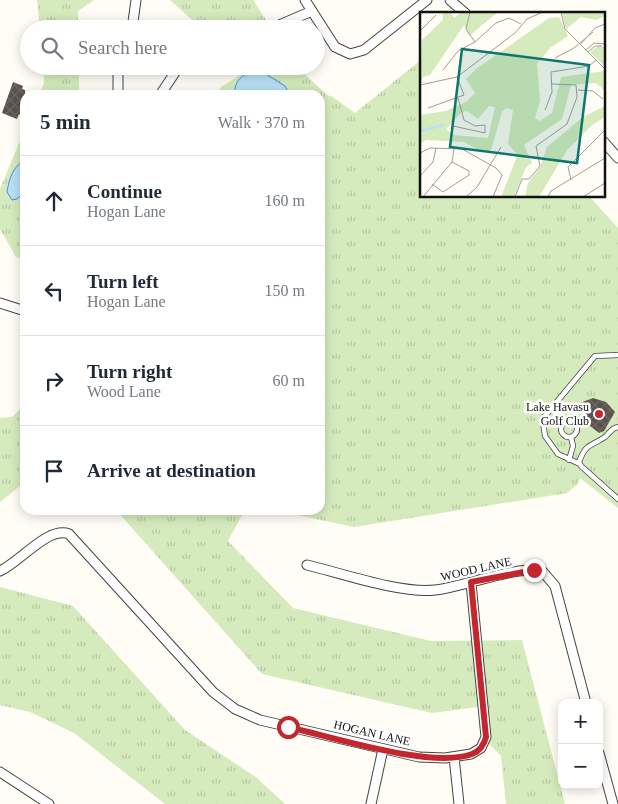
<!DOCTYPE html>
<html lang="en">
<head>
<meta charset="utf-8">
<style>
  :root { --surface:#fff; --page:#f2f2f3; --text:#1f2937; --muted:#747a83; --line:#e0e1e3 }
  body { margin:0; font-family:Georgia,serif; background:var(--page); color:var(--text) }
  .controls { position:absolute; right:15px; bottom:15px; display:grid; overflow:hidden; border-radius:10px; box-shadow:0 2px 12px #0003 }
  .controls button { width:45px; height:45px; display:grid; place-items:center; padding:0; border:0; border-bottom:1px solid var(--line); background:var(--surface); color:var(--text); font:25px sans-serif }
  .stop { position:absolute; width:15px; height:15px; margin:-11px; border:4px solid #c4262e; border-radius:50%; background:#fff }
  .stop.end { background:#c4262e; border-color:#fff; box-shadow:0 1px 5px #0008 }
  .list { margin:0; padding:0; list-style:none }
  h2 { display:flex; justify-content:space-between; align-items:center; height:65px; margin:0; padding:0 20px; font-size:21px }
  h2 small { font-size:16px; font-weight:400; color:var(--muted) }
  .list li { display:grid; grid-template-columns:32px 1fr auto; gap:15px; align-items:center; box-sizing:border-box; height:90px; padding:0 20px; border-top:1px solid var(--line) }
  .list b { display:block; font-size:19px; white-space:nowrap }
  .list p { margin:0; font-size:16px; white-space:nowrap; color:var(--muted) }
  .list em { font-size:16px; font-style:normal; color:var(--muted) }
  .icon { flex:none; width:28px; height:28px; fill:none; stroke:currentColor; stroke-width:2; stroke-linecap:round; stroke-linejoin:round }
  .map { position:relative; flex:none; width:618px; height:804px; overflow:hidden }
  .search { position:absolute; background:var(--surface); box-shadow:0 2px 12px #0003; left:20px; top:20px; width:305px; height:55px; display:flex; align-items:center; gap:12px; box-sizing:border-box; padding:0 18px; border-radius:28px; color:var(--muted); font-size:19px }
  .panel { position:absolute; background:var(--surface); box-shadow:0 2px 12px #0003; left:20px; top:90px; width:305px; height:425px; border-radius:15px }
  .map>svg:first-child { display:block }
</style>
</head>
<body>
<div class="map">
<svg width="618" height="804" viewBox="0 0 618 804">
  <defs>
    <pattern id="grass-tufts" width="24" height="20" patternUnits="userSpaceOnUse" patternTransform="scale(1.25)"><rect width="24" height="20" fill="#d5ebbd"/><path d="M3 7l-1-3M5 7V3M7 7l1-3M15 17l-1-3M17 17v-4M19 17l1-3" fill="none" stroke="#b6c8a1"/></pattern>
    <pattern id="building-cross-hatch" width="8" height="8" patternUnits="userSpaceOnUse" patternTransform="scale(1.25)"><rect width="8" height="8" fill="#5a524d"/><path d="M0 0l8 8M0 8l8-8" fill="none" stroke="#6d6662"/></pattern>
  </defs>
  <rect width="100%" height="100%" fill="#fffdf5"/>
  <!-- grass -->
  <path fill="url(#grass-tufts)" d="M37 0H94L78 11V29H40Z
    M170 0H253L272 29H202Z
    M422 59V196H589L618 228V508L580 478 578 484 567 493 354 527 274 510H320V95H216L222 86 239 76 234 66H296L327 95 333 97 355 113Z
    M43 66H79V95H39L44 83Z
    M25 129V260L16 257 0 229V189Z
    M25 404V482L0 502V418L12 417Z
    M116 510H245L228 541 293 608 431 641 522 640 565 804H506L501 756 482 737 478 707 432 713 262 674Z
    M0 587 73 606 185 730 257 778 285 804H165L74 733 30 712 0 705Z"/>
  <!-- water -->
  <path fill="#b9e0f7" stroke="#3f96cf" d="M261 71 285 86 290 95H235C233 79 246 71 261 71Z
    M25 160 24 192 17 199 12 200 7 192C9 179 13 166 25 160Z"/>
  <!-- building -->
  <path fill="url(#building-cross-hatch)" d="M13 82 23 86 22 89 25 90V108L22 116 19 114 17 119 2 113Z
    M593 398 606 402 615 412 604 431 599 433 589 425 584 416 587 410 580 403Z"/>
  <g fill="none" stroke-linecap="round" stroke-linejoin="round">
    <!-- service casing -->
    <g stroke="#444" stroke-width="6">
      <path id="service" d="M561 429a8 8 0 1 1 16 0a8 8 0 1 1-16 0Z
        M618 427C611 428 610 433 605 437 590 447 586 443 579 462L581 466 618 499
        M569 460 573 446 571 437
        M580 464 558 454 545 436 543 422 545 416 595 356 618 355"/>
    </g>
    <!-- minor casing -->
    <g stroke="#444" stroke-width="11">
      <path id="minor" d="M305 0 335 47 350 54 364 50 427 0
        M450 0 466 14
        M132 29 136 0
        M270 29 312 11
        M118 95V66
        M160 95 178 68 182 66
        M604 142 618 158
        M0 303 25 311
        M307 565C341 573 401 594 435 590 460 588 524 563 543 572L555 586 586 703
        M0 571C20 562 48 526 69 534L213 692 235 709 260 720 419 757 445 758 471 754 481 748 486 737 471 583
        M599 753 613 804
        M454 757 459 804
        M0 772 49 804
        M371 804 383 749"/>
    </g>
    <!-- service -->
    <use href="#service" stroke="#fff" stroke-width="4.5"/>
    <!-- minor -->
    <use href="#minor" stroke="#fff" stroke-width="9"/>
  </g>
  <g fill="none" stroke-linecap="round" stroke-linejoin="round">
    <!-- route -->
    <path stroke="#c4262e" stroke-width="6" d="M288 727C332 737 432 769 472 754 480 751 484 745 486 737L471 582 534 570"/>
  </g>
  <!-- markers -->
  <circle fill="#c4262e" stroke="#fff" stroke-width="2" cx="599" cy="414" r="5"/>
  <g text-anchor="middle" stroke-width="5" stroke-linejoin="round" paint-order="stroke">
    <!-- poi labels -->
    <g font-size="12" fill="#111" stroke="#fff" text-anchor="end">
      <text x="589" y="411">Lake Havasu<tspan x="589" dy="14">Golf Club</tspan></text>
    </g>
    <!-- street labels -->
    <g font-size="12" fill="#111" stroke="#fff">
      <text transform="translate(476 569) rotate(-13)" y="4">WOOD LANE</text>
      <text transform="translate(372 733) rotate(13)" y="4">HOGAN LANE</text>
    </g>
  </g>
  <!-- overview -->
  <g transform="translate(420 12)">
    <rect width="185" height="185" fill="#fffdf5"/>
    <path d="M22 0H30L34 6 41 0H78L49 24 44 13 10 63 3 65 0 72 2 28 23 8ZM142 0H185V4L176 8 161 5 146 17ZM139 5 148 24 130 36 117 52 120 89 115 106 120 109 132 101 141 65 185 59V79L176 71 151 73 142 107 104 133 112 151 106 155 94 185H81L96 147V141L88 132 93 98 86 96 82 100 71 138 62 140 44 130 6 128 0 132V103L26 99 46 90 55 81 46 67 56 57 129 6ZM69 94 75 95 68 126 34 123 26 117 42 100 47 99 58 107ZM178 34 185 35V55L170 40ZM185 94V105L172 113 147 138 119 185H105L108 171 120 155 127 135 163 105Z" fill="#d5ebbd" fill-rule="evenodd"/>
    <path fill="none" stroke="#b9e0f7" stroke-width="2.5" d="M0 119 24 113"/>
    <path fill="none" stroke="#a09f9a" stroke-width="1" d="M50 0 46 17 55 30M141 0 145 17 185 57M0 19 16 3M160 33 175 16 185 12M166 38 174 31 185 32M168 40 175 34H182M135 46 154 36 173 20M23 58 38 39 55 30 76 11 89 6 101 12M0 73 37 65 95 21 107 7 123 0M158 78 173 79 183 87M38 86 44 108 55 114 65 113M8 96 44 83 37 65M125 98 132 80 131 60 169 54 176 48M33 114 65 121V113M0 141 10 136 42 137 76 156 82 163 73 185M0 164 13 150 16 136M151 168 148 155 185 118M12 172 23 180 49 163V159L32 150M3 185 32 150 34 137M46 185 57 175 81 135M95 185 102 167H109L120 154 116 134 147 112 157 85 156 73 131 72M128 185 131 179 185 146M163 185 185 171"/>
    <path fill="#0f766e" fill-opacity="0.15" stroke="#0f766e" stroke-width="2.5" d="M42 37 169 53 157 151 30 135Z"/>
    <rect width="185" height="185" fill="none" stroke="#111" stroke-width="2.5"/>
  </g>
</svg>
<div class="controls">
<button>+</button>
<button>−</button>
</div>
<div class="stop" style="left:288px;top:727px"></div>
<div class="stop end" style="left:534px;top:570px"></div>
<div class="search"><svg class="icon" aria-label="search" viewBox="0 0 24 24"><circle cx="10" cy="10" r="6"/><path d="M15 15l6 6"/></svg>Search here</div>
<section class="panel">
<h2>5 min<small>Walk · 370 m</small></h2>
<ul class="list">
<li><svg class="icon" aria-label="ahead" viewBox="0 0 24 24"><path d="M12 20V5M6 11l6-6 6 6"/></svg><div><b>Continue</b><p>Hogan Lane</p></div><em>160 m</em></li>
<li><svg class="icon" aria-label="left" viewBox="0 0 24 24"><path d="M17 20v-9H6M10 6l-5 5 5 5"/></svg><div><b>Turn left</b><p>Hogan Lane</p></div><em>150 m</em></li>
<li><svg class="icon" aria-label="right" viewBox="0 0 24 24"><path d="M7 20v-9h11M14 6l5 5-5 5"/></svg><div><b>Turn right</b><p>Wood Lane</p></div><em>60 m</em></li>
<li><svg class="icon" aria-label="arrive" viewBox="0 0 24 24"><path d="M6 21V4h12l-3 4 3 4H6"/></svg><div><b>Arrive at destination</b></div></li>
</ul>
</section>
</div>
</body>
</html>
